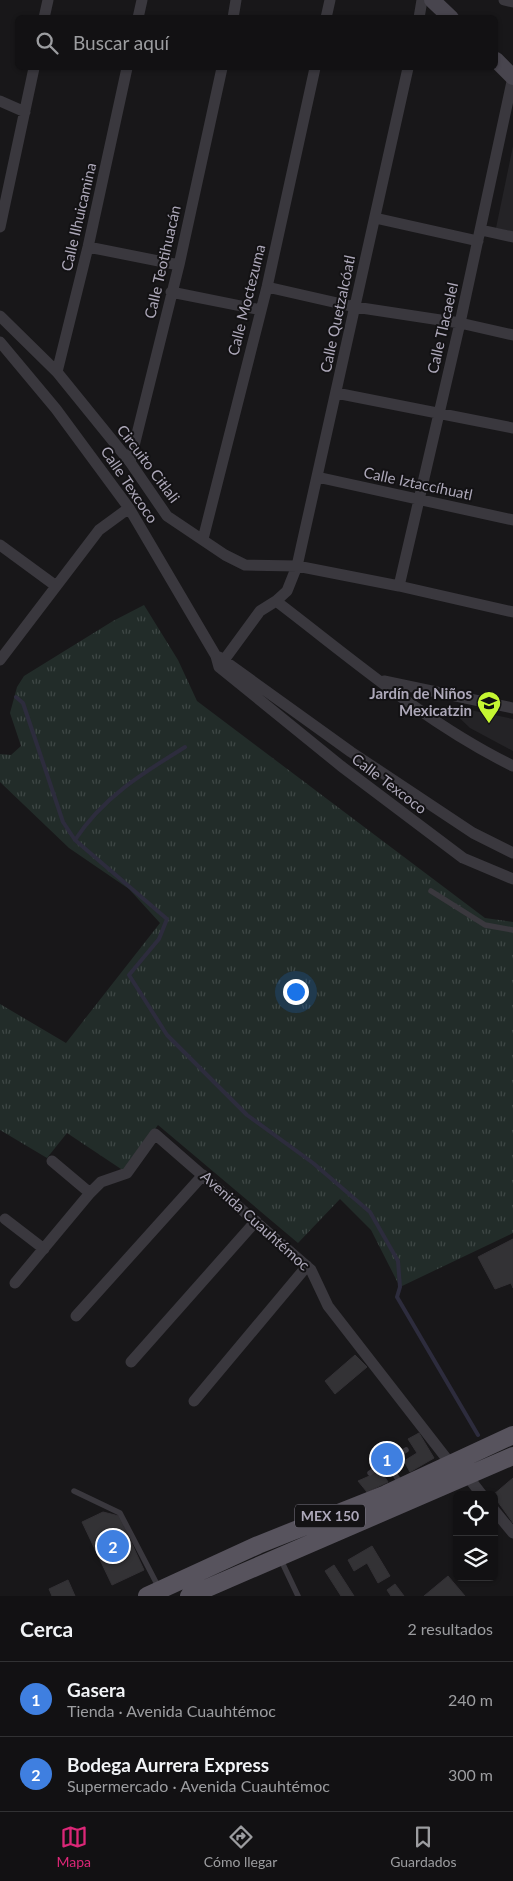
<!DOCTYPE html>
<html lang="es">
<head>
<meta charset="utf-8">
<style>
  :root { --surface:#121113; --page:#1f1f21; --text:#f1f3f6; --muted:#9c9da0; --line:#313133; --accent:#db2777 }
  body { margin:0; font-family:Lato,sans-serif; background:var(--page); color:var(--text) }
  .controls { position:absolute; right:15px; bottom:15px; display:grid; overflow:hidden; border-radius:8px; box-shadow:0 1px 4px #0004 }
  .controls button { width:45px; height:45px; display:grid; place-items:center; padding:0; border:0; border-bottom:1px solid var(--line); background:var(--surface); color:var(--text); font:25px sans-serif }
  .you { position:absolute; left:295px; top:991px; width:18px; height:18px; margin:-12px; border:4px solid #fff; border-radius:50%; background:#1a73e8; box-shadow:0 0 0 8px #1a73e833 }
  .badge { display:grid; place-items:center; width:32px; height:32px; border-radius:50%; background:var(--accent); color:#fff; font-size:16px; font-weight:700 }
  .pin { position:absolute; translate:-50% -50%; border:2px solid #fff; box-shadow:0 1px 5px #0006 }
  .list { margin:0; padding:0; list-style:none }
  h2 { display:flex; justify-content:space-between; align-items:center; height:65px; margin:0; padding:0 20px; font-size:21px }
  h2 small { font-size:16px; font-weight:400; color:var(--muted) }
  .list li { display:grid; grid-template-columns:32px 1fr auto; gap:15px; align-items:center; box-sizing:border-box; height:75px; padding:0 20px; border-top:1px solid var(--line) }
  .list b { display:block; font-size:19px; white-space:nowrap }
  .list p { margin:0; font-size:16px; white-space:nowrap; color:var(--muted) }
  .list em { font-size:16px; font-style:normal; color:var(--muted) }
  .icon { flex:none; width:28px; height:28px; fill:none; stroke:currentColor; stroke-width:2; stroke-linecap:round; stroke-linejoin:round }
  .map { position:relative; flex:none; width:513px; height:1596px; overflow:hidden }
  .search { position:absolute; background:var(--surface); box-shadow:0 1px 4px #0004; left:15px; right:15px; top:15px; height:55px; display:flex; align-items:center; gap:12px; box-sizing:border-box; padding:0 18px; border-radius:8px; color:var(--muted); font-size:19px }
  .sheet { height:215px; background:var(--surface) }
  nav { display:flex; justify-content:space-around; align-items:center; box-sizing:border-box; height:70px; border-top:1px solid var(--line); background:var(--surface); font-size:14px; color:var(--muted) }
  nav a { display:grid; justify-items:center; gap:2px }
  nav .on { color:var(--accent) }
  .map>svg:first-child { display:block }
</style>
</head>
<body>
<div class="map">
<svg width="513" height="1596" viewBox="0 0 513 1596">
  <defs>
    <pattern id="grass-tufts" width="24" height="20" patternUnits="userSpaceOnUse" patternTransform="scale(1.25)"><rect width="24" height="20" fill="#222c29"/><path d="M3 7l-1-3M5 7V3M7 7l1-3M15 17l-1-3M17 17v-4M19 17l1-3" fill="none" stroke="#3f4846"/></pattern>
  </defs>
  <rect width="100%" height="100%" fill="#181719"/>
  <!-- built -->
  <path fill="#242326" d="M513 146V232L496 228Z
    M446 705 513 719V751L470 728Z"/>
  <!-- grass -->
  <path fill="url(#grass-tufts)" d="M144 605 178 660 197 701 485 918 513 922V1233L400 1287 371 1230 340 1199 298 1243 158 1125 124 1171 67 1133 47 1158 0 1130V1004L66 1043 160 923 129 889 69 848 0 782V754L11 755 21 746 10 713 17 687 24 676 113 621Z"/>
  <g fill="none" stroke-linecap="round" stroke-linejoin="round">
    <!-- stream -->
    <path stroke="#2d2c3d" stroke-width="4" d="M16 697 23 703 63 822 75 840 167 919 159 939 129 975 167 1035 247 1115 313 1163 370 1212 398 1261 400 1287 397 1297 478 1435
      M75 840C103 797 143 773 185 747"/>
  </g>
  <!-- building -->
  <path fill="#333235" stroke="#333135" d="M513 1239V1288L511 1283 495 1289 478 1257Z
    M355 1355 367 1367 335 1394 325 1381Z
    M419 1433 434 1458 410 1472 404 1461 417 1453 408 1439Z
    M381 1471 388 1482 367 1492 358 1481Z
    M513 1478V1523L493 1495Z
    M103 1512 119 1516 144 1570 112 1585 82 1522Z
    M372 1546 390 1576 378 1583 367 1563 354 1571 348 1560Z
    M334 1565 354 1596H341L325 1571Z
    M448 1576 465 1596H424Z
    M68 1580 75 1596H52L49 1589Z
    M395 1584 404 1596H391L387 1590Z"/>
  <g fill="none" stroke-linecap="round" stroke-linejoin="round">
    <!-- lane -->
    <path stroke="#3a383e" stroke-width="5.5" d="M431 891 485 925 513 930
      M370 1473 387 1462
      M401 1484 387 1462 406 1450
      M74 1491 120 1513 159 1588
      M280 1558 298 1596"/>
    <!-- street -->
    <path stroke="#3a383e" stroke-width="11" d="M504 0 513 2
      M44 18 48 0
      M138 18 142 0
      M233 18 236 0
      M326 18 330 0
      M419 18 422 0
      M0 101 25 112
      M375 218 478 241
      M0 227 34 68
      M481 230 513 237
      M88 247 179 265
      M267 287 355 307 460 323 513 335
      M171 292 261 310
      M0 316 57 372 130 462 167 516 225 555 245 565 297 566 399 586 513 612
      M0 342 56 409 129 508 216 656 219 667 341 766 463 858 513 879
      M57 372 88 247 127 68
      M336 393 513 428
      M130 462 179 265 222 68
      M317 477 513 520
      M203 539 267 287 315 68
      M0 545 56 586
      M399 586 460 323 513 77
      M276 601 287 591 297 566 408 68
      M219 657 351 752 473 833 513 853
      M0 660 99 530 129 508
      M219 667 260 611 276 601C352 659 427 724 513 766
      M384 681 513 708
      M52 1161 90 1193
      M5 1219 44 1249
      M15 1283 90 1193 101 1182 127 1173 155 1134 311 1270 328 1306 450 1463
      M76 1316 203 1175
      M131 1362 256 1221
      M194 1401 307 1266
      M468 1477 482 1495
      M494 1510 513 1533"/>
    <!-- secondary -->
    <path stroke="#48454e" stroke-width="16" d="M432 0 451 18
      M496 60 513 77"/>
    <!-- primary -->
    <path stroke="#57535d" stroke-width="18" d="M147 1596 258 1545 386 1494 513 1435
      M189 1596 513 1456"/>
  </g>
  <!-- icons -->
  <defs>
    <g id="school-pin" transform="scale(1.25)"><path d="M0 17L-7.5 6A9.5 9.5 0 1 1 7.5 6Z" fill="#c5f632" stroke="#131214"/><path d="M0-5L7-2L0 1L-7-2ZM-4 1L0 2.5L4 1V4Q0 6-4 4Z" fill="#111"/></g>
  </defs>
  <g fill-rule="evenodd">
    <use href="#school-pin" x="489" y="703"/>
  </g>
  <g text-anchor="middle" stroke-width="4" stroke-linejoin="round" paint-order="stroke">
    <!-- shield labels -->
    <rect fill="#131214" stroke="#7f7b88" stroke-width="1" x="295" y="1504.5" width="70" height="23" rx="4"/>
    <g font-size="14" font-weight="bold" fill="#ada8b9">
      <text x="330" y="1521">MEX 150</text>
    </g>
    <!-- street labels -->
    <g font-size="15" fill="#ada8b9" stroke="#131214">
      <text transform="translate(79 217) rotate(-77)" y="5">Calle Ilhuicamina</text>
      <text transform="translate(163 262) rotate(-77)" y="5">Calle Teotihuacán</text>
      <text transform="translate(247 300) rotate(-76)" y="5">Calle Moctezuma</text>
      <text transform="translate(338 314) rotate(-78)" y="5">Calle Quetzalcóatl</text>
      <text transform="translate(443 328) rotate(-77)" y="5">Calle Tlacaelel</text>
      <text transform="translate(148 464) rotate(53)" y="5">Circuito Citlali</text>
      <text transform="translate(418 484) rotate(12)" y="5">Calle Iztaccíhuatl</text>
      <text transform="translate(129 485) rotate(56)" y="5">Calle Texcoco</text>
      <text transform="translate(389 784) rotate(37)" y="5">Calle Texcoco</text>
      <text transform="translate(255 1221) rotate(42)" y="5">Avenida Cuauhtémoc</text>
    </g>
    <!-- poi labels -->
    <g font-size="15" font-weight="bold" fill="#ada8b9" stroke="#131214" text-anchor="end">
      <text x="472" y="699">Jardín de Niños<tspan x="472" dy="17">Mexicatzin</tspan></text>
    </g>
  </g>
</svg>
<div class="controls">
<button><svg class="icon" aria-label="locate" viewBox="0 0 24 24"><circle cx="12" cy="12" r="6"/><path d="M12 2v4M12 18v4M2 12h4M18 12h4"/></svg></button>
<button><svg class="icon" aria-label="layers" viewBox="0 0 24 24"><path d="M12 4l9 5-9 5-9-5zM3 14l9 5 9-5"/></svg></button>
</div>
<div class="you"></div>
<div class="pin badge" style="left:387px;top:1459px;background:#3f7fe0">1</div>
<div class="pin badge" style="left:113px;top:1546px;background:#3f7fe0">2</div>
<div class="search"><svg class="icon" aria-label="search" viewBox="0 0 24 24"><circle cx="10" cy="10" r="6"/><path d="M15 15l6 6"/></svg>Buscar aquí</div>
</div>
<section class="sheet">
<h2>Cerca<small>2 resultados</small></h2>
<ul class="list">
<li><span class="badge" style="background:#3f7fe0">1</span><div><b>Gasera</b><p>Tienda · Avenida Cuauhtémoc</p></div><em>240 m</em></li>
<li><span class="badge" style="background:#3f7fe0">2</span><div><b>Bodega Aurrera Express</b><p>Supermercado · Avenida Cuauhtémoc</p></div><em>300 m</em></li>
</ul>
</section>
<nav>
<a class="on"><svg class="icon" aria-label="map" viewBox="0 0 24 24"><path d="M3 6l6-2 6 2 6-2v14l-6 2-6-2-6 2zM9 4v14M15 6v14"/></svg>Mapa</a>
<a><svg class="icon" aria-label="directions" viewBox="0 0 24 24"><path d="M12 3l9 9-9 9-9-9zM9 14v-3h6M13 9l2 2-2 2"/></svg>Cómo llegar</a>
<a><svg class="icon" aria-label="saved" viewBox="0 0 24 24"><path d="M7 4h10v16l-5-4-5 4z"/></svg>Guardados</a>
</nav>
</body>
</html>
